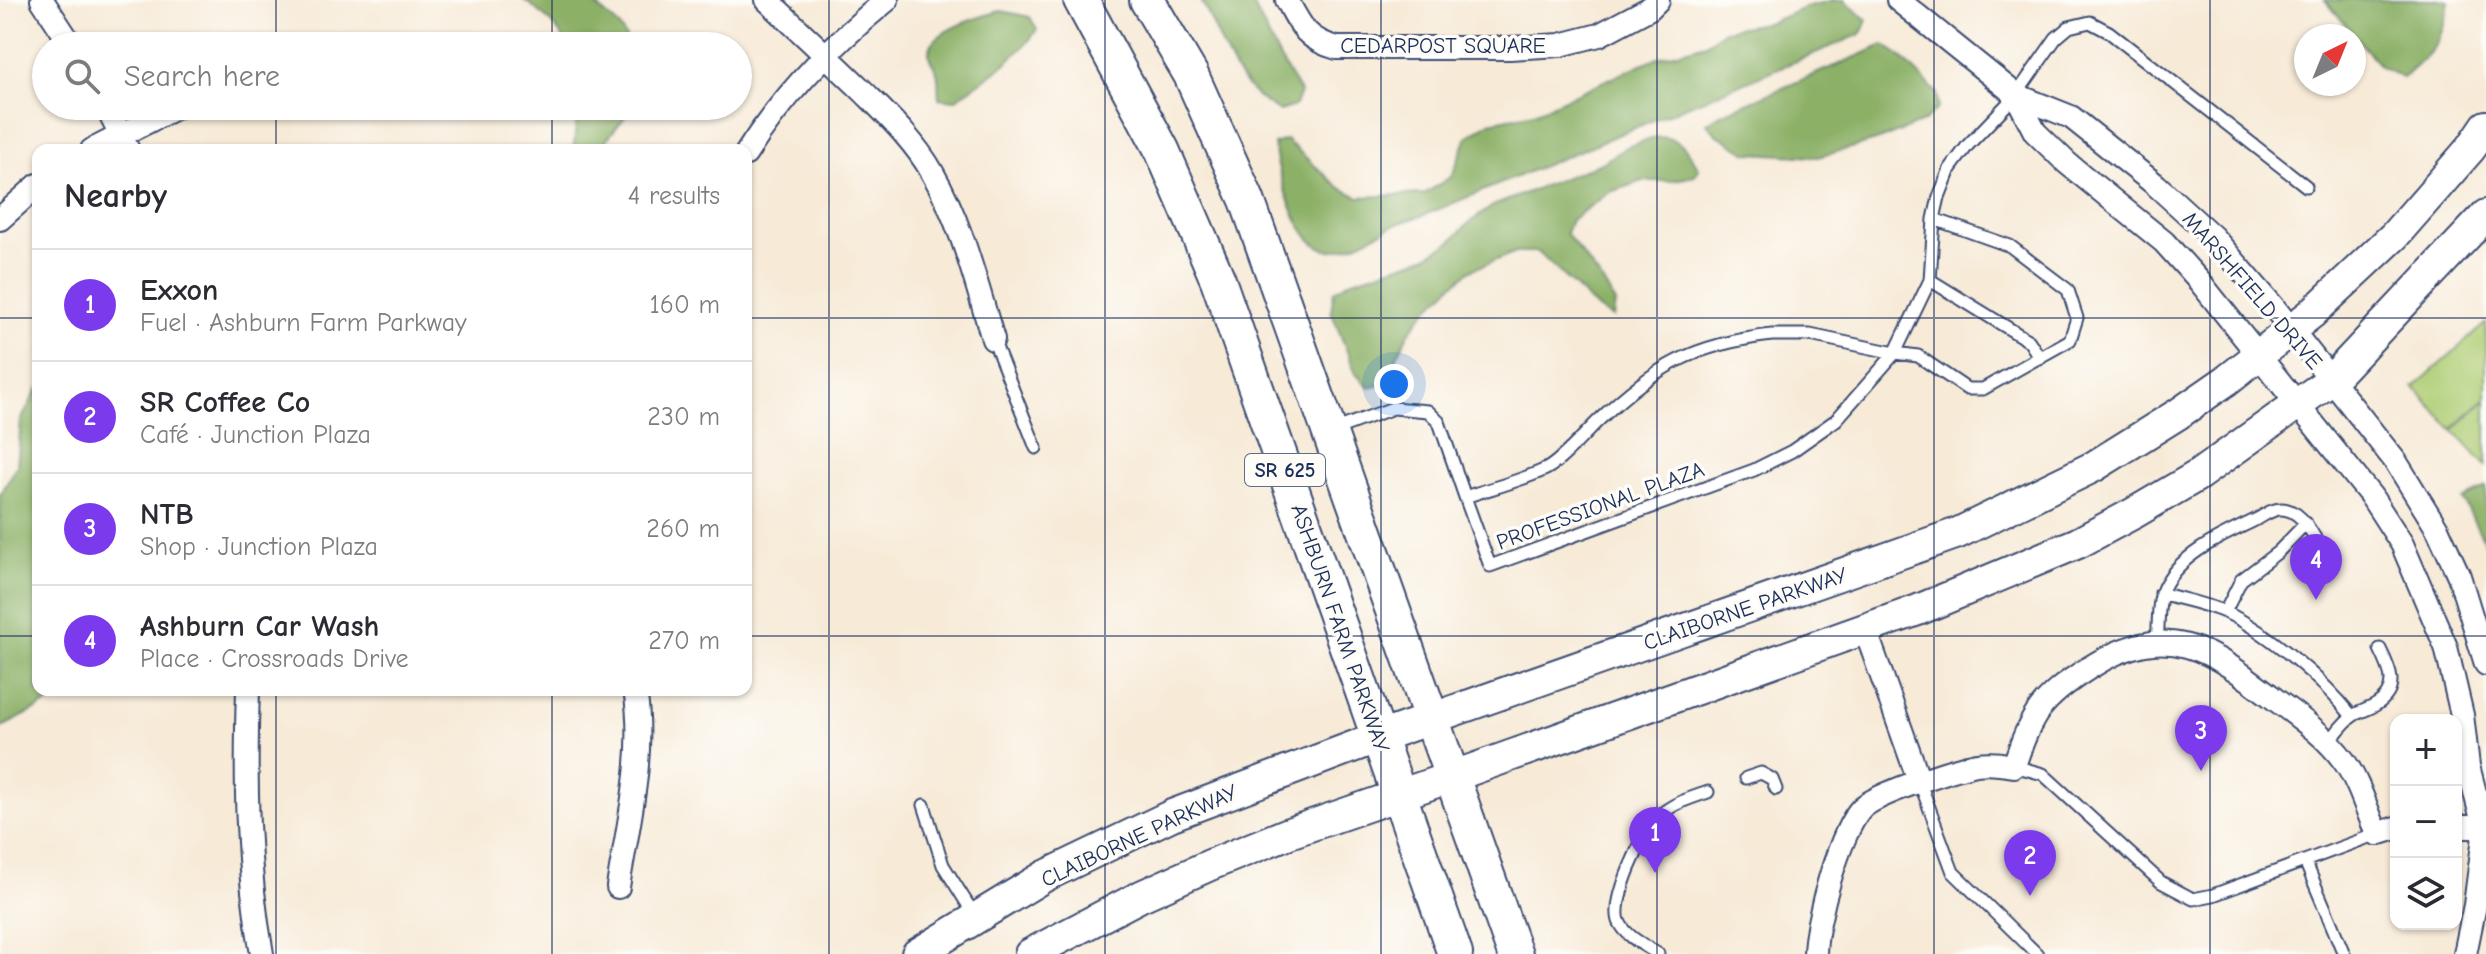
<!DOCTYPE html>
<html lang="en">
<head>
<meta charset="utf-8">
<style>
  :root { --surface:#fff; --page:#f2f2f3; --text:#2b2b33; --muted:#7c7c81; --line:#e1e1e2; --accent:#7c3aed }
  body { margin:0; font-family:"Comic Neue",sans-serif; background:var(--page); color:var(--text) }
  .controls { position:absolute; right:24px; bottom:24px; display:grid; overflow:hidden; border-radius:16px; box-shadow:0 2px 6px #0004 }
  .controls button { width:72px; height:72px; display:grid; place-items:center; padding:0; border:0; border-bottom:2px solid var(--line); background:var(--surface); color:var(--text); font:40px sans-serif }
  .compass { position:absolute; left:2294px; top:24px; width:72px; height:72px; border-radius:50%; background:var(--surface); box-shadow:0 2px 6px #0004; rotate:43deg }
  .you { position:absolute; left:1394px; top:384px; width:28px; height:28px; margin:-20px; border:6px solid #fff; border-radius:50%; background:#1a73e8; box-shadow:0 0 0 12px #1a73e833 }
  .badge { display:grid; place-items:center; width:52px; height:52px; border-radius:50%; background:var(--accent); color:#fff; font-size:26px; font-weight:700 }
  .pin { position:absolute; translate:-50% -66px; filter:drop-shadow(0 2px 4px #0008) }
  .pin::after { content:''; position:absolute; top:42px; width:28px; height:24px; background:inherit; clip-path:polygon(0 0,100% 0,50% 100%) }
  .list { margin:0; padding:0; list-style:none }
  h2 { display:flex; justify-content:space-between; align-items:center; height:104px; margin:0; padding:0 32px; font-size:34px }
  h2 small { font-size:26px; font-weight:400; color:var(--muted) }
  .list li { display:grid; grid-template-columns:52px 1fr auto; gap:24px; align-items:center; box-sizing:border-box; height:112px; padding:0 32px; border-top:2px solid var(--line) }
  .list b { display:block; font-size:30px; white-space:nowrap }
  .list p { margin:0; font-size:26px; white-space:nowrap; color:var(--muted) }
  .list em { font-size:26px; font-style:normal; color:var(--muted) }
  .icon { flex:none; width:44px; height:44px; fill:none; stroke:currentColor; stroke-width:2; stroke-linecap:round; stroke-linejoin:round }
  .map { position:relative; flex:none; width:2486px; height:954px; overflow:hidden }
  .search { position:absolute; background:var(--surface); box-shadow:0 2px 6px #0004; left:32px; top:32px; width:720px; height:88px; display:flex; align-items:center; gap:20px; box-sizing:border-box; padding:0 28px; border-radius:44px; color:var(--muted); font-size:30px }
  .panel { position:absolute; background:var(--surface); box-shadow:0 2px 6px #0004; left:32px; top:144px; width:720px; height:552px; border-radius:16px }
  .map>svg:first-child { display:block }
</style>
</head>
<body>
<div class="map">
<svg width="2486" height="954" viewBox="0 0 2486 954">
  <rect width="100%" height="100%" fill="#fdfcf7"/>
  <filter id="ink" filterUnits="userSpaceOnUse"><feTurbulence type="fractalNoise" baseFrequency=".0125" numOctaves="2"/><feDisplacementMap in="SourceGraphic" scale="16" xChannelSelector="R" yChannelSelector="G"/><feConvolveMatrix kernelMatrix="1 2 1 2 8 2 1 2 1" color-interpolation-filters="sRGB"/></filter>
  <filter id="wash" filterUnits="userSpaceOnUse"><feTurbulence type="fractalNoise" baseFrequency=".006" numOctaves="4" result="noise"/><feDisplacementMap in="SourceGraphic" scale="32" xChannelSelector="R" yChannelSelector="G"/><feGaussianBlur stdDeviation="1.8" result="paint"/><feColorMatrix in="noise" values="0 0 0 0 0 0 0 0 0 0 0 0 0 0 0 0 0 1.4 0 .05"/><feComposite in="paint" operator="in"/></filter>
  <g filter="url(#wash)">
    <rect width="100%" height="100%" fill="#f7ead7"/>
    <!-- green -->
    <path fill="#afcd74" stroke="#657e69" stroke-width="2" d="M2486 323V398L2452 429 2414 387Z
      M2486 400V466L2453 430Z"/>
    <!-- forest -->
    <path fill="#8bb066" stroke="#537062" stroke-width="2" d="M524 0H590L619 26 631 46H568C558 27 541 12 524 0Z
      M1201 0H1251L1280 59 1300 92 1295 106 1279 111C1232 88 1224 43 1201 0Z
      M1834 0H1844L1867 20 1861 34 1427 214C1415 218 1403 221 1392 226 1373 235 1355 248 1334 250 1299 254 1277 171 1274 144L1286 140 1340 188 1359 197 1424 194 1452 176 1467 137 1490 122 1534 113 1653 59 1706 44 1724 30 1771 22 1809 6Z
      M2325 0H2449C2444 40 2433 53 2403 78L2381 67Z
      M1001 11 1030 17 1037 30C1016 60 984 79 955 100L939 98C938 90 939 79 937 72 935 66 930 62 929 55 927 30 983 16 1001 11Z
      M1884 45 1899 55 1937 93 1938 108 1923 122 1876 141 1818 157 1748 153 1716 134 1707 123 1719 115Z
      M578 106H634L598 150H570L574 145Z
      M1658 137C1682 138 1688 150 1699 169L1694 176 1670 181H1643L1610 192 1571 220 1566 233 1603 282 1615 303 1613 318 1599 310 1538 252H1516L1471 270 1452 285 1424 313 1408 334 1383 385 1369 388 1356 374 1331 311 1334 291 1350 281 1425 257 1450 242 1469 223 1493 206 1599 164 1629 146Z
      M38 388V690H74L0 728V495L17 466 21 420Z
      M2486 487V545L2463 500Z"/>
  </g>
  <g filter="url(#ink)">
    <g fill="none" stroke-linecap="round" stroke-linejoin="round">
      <!-- service casing -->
      <g stroke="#3c4b70" stroke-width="15">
        <path id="service" d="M1934 219 2010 246 2068 290 2077 318 2070 340 1983 389H1967L1918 356 1895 353 1930 280 1934 219 1939 197 1950 169 1968 145 2016 95 2056 38 2069 27 2090 22 2109 32 2306 186
          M1930 280 2029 341 2040 358
          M1772 335H1810L1895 353 1836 420 1792 451 1754 470 1490 566 1465 497C1492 488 1521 481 1546 469 1563 460 1585 433 1600 419 1655 366 1695 344 1772 335Z
          M993 339 1036 448
          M1331 431 1393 408 1428 411 1439 422 1465 497
          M2161 593C2183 600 2207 604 2227 613 2269 633 2323 680 2352 716
          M2225 612 2241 580 2278 552 2306 523
          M2157 642C2159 625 2157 602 2164 587 2180 554 2222 536 2253 521 2263 517 2270 509 2281 509 2299 509 2309 528 2317 541
          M2328 743C2336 734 2344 721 2354 715 2361 711 2370 709 2377 704 2400 689 2390 669 2380 649
          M2014 766 2043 774 2161 882 2193 899 2213 895 2377 834
          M1746 778 1761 773 1772 779 1776 789
          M1920 783 1953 872 2037 954
          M924 805 943 865 975 916
          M2305 861 2344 954
          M1658 954C1644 945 1627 937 1620 923 1609 903 1644 830 1659 816 1673 803 1691 798 1708 792"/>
      </g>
      <!-- minor casing -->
      <g stroke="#3c4b70" stroke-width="26">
        <path id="minor" d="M42 0 72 46
          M767 0C800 31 833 62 865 93 889 117 915 142 932 172 962 224 976 283 993 339
          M1287 0C1301 27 1307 40 1337 48H1510L1560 45 1599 35 1650 8 1658 0
          M1898 0 2016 95 2071 117 2156 185 2213 237 2276 310 2396 462 2438 530 2459 576 2486 664
          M2016 95 2035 132 2067 163 2164 242 2200 282 2371 496 2402 544 2446 647 2462 715 2468 766 2484 827
          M106 106 128 150
          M92 150 179 106
          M746 154C783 95 833 44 887 0
          M0 219 38 185
          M1865 629 1920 783
          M248 690C245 779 246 866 262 954
          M2456 827H2486
          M618 887C628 824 646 754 635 690
          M1815 954C1815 923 1840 830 1862 808 1876 794 1955 768 1977 764 1990 762 2002 764 2014 766 2031 713 2042 698 2089 668 2168 617 2211 650 2276 700 2300 718 2326 736 2344 761 2359 782 2367 811 2377 834L2396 828
          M2465 954 2475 905 2486 821"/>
      </g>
      <!-- secondary casing -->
      <g stroke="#3c4b70" stroke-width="34">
        <path id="secondary" d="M917 954 1045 876 1172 815 1379 737 1958 533 2093 467 2178 414 2227 380 2311 314 2394 236 2471 148 2486 126
          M1030 954 1141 896 1210 865 1289 833 1451 777 1918 610 2078 543 2134 513 2197 476 2331 380 2486 215"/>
      </g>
      <!-- primary casing -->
      <g stroke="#3c4b70" stroke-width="38">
        <path id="primary" d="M1081 0 1162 150 1218 280 1455 954
          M1147 0 1191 75 1247 200 1515 954"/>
      </g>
      <!-- service -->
      <use href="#service" stroke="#fff" stroke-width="11"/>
      <!-- minor -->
      <use href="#minor" stroke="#fff" stroke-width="22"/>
      <!-- secondary -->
      <use href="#secondary" stroke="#fff" stroke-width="30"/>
      <!-- primary -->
      <use href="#primary" stroke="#fff" stroke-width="34"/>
    </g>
  </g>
  <!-- grid -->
  <path fill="none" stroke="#1b2f5e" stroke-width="2" stroke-opacity="0.55" d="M276 0V46M552 0V46M829 0V954M1105 0V954M1381 0V954M1657 0V954M1934 0V954M2210 0V954M276 106V150M552 106V150M0 318H38M746 318H2486M0 636H38M746 636H2486M276 690V954M552 690V954"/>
  <g text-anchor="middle" stroke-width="7" stroke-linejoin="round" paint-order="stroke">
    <!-- shield labels -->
    <rect fill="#fdfcf7" stroke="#5f6c8c" stroke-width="2" x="1245" y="454" width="80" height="32" rx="6"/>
    <g font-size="20" font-weight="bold" fill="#1b2f5e">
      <text x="1285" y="477">SR 625</text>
    </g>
    <!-- street labels -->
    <g font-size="22" fill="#1b2f5e" stroke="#fdfcf7">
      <text x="1443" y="53">CEDARPOST SQUARE</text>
      <text transform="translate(2253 290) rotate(49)" y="8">MARSHFIELD DRIVE</text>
      <text transform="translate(1600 505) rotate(-20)" y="8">PROFESSIONAL PLAZA</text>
      <text transform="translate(1745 608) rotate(-19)" y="8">CLAIBORNE PARKWAY</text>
      <text transform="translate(1341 628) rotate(71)" y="8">ASHBURN FARM PARKWAY</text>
      <text transform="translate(1139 835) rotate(-25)" y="8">CLAIBORNE PARKWAY</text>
    </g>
  </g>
</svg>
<div class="controls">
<button>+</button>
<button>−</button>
<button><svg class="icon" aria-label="layers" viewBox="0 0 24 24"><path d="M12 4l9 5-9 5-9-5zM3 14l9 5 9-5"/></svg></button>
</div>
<svg class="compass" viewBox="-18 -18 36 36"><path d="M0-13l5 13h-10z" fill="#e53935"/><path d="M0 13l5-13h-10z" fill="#7c7c81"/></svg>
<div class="you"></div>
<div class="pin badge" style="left:1655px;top:873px">1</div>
<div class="pin badge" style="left:2030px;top:896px">2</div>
<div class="pin badge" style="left:2201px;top:771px">3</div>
<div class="pin badge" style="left:2316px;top:600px">4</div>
<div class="search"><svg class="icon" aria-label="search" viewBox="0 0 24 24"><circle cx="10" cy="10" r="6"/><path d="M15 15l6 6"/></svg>Search here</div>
<section class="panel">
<h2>Nearby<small>4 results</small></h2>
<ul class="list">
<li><span class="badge">1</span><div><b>Exxon</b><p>Fuel · Ashburn Farm Parkway</p></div><em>160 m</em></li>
<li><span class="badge">2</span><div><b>SR Coffee Co</b><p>Café · Junction Plaza</p></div><em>230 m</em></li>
<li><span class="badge">3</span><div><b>NTB</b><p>Shop · Junction Plaza</p></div><em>260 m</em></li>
<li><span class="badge">4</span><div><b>Ashburn Car Wash</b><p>Place · Crossroads Drive</p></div><em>270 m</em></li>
</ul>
</section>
</div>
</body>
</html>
